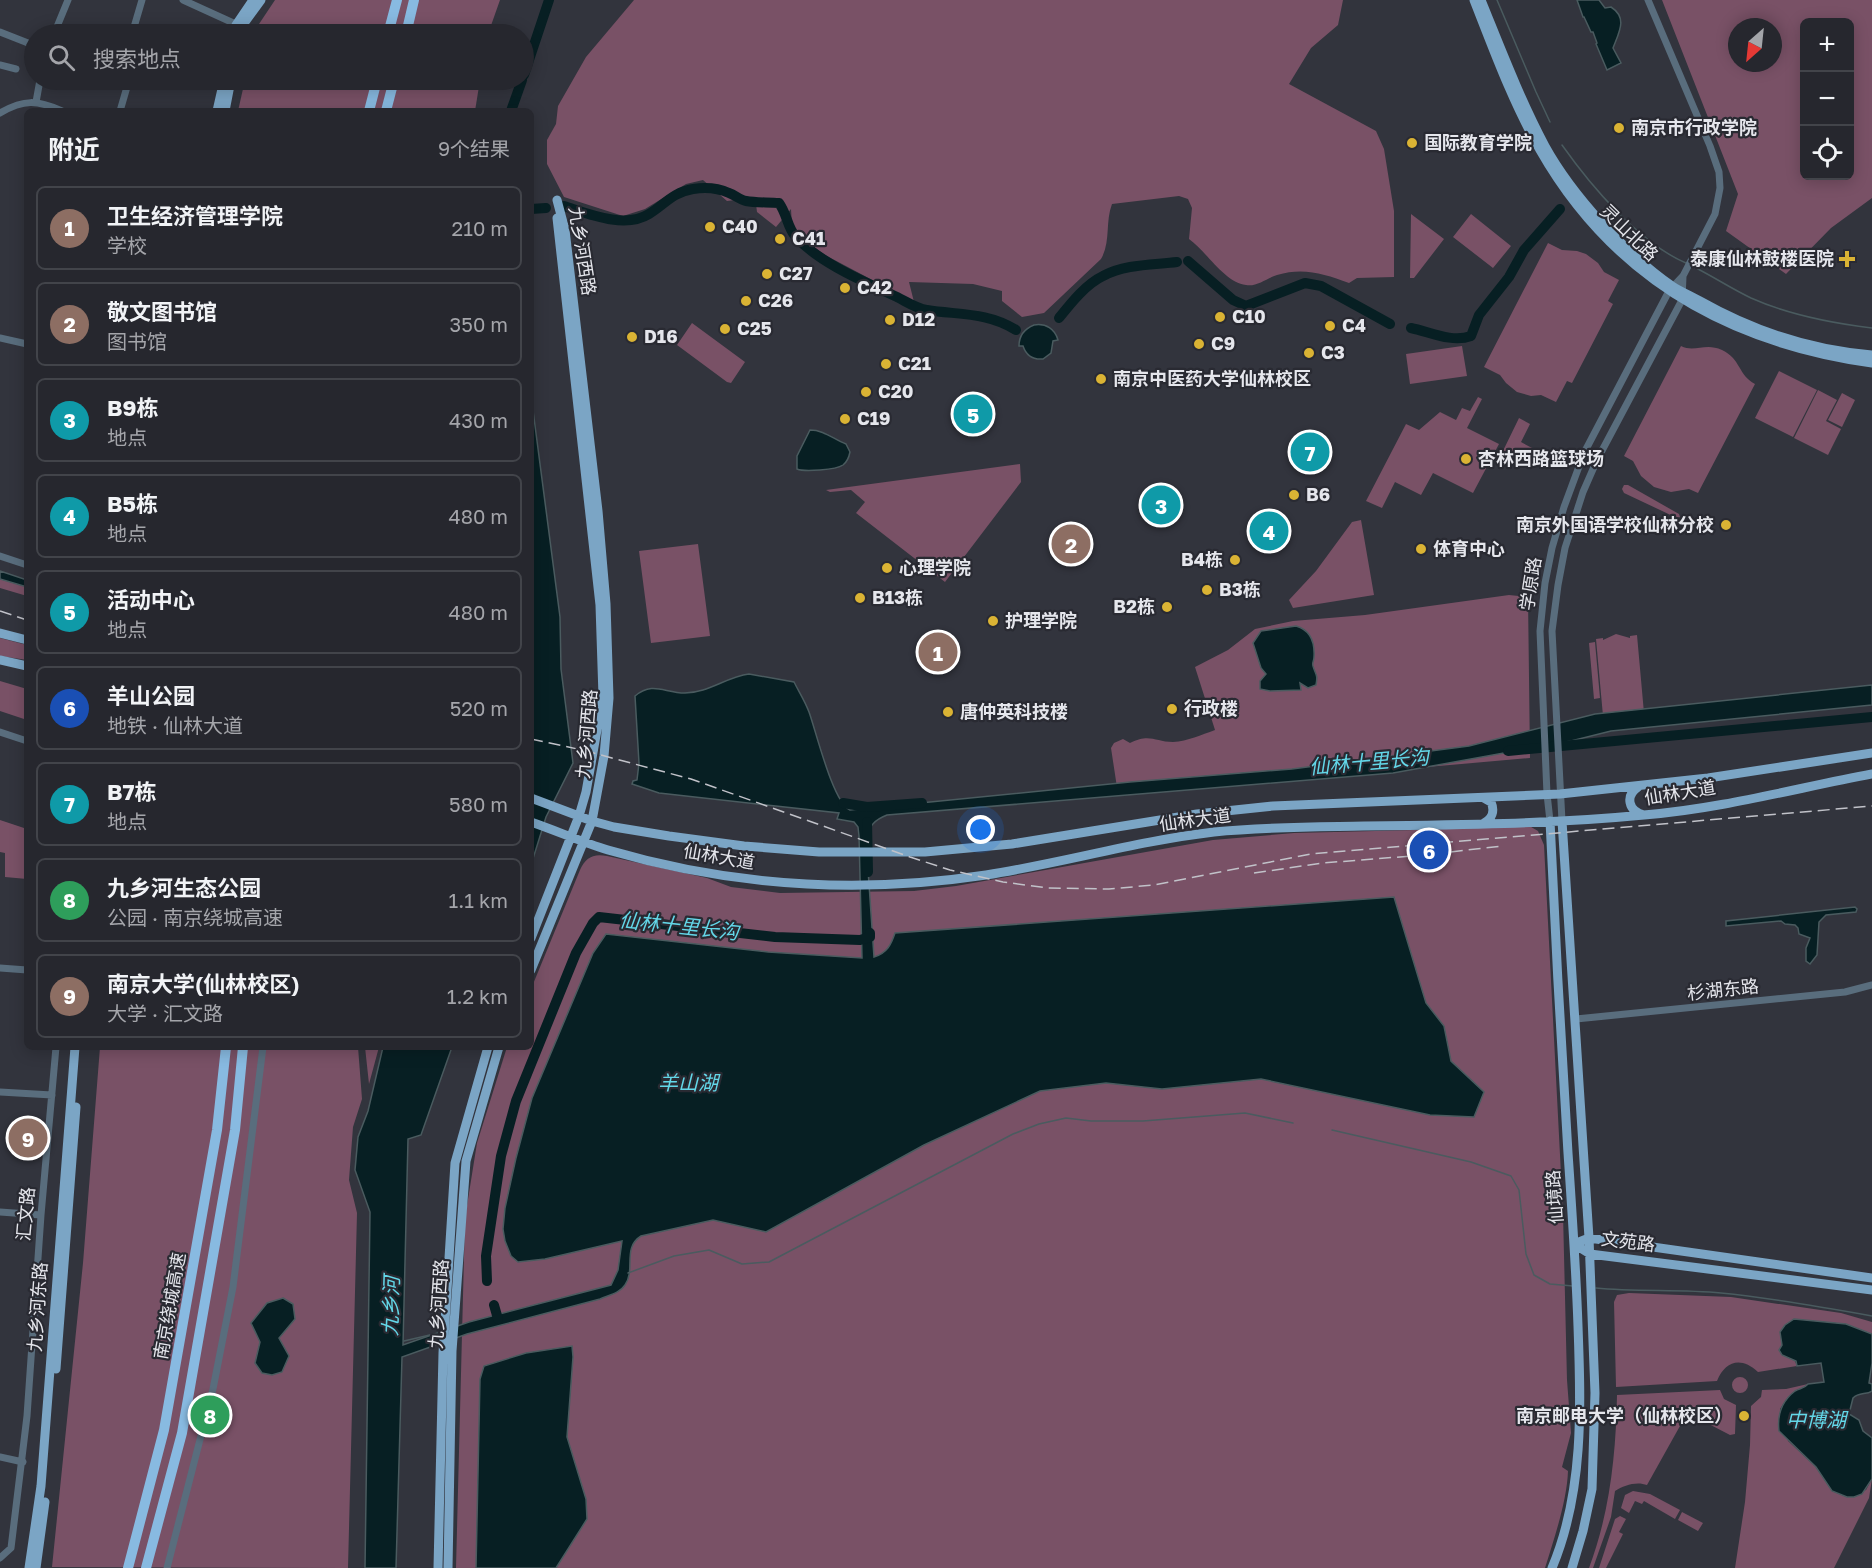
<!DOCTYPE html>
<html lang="zh">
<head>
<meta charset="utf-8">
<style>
  :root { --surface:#26272e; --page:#32333a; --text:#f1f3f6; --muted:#a4a5aa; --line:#42444a; --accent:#dab334 }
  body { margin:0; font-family:"Golos Text","Noto Sans SC",sans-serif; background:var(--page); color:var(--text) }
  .controls { position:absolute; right:18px; top:18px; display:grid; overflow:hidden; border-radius:9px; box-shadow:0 3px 15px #0003 }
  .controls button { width:54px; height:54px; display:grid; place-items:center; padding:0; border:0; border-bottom:2px solid var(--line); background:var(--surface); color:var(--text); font:30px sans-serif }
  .compass { position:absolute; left:1728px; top:18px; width:54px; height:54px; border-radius:50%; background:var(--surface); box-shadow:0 3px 15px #0003; rotate:207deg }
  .you { position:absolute; left:981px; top:830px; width:21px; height:21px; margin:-15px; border:4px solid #fff; border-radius:50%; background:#1a73e8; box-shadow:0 0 0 9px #1a73e833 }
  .badge { display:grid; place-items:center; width:39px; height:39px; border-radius:50%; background:var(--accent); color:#fff; font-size:20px; font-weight:700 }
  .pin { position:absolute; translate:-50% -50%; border:3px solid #fff; box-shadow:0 2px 6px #0006 }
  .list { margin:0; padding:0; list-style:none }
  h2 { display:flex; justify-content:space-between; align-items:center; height:78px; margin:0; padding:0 24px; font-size:26px }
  h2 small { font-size:20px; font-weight:400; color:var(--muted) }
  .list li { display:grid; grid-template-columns:39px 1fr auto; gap:18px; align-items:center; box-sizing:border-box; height:84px; margin:0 12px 12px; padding:0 12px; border:2px solid var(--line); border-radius:9px }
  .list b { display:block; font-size:22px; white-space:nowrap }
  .list p { margin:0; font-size:20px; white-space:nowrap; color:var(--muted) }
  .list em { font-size:20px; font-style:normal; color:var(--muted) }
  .icon { flex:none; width:33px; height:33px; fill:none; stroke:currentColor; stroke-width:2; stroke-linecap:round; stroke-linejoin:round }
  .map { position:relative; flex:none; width:1872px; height:1568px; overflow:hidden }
  .search { position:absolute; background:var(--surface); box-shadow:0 3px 15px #0003; left:24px; top:24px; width:510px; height:66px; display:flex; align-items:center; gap:15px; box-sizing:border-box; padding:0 21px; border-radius:33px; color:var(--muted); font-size:22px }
  .panel { position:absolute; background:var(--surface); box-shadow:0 3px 15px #0003; left:24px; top:108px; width:510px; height:942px; border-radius:9px }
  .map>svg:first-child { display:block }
</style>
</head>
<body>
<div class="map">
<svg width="1872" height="1568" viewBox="0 0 1872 1568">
  <rect width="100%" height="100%" fill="#32343d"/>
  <!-- green -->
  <path fill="#795166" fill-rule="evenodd" d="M275 0H500L488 34H255L259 24Z
    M634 0H1343L1338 25 1311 48 1289 84 1376 131 1384 149 1394 211V277L1357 278 1349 283C1324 274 1304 267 1277 275 1267 278 1257 287 1246 285 1225 283 1206 251 1189 239L1192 208 1188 199 1179 196 1112 204C1105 222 1111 242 1101 259L1044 313 1022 317 1002 301V291L973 284 909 282 914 302 825 255 799 236 792 226 791 209 776 227 757 212 756 204 735 200 727 201 703 180 686 184 645 209 623 216 564 197 547 164V140L556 124 558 106 586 57Z
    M1662 0H1872V198L1831 228 1786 274 1726 231 1738 194ZM1804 22H1850V176H1804ZM1737 27H1773V63H1737Z
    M245 80H480L475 111H238Z
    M1411 214 1444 239 1414 278H1410Z
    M1471 214 1511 246 1493 268 1453 237Z
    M1548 243 1562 250 1577 251 1586 254 1598 263 1604 272 1619 280 1608 301 1613 304 1572 383 1567 381 1556 402 1541 395 1531 396 1517 392 1506 383 1500 375 1484 367Z
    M692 323 745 362 731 383 727 382 677 345Z
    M1462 346 1467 376 1410 384 1406 354Z
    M1681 346C1695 353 1705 342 1722 350 1741 359 1738 375 1755 384L1698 493 1689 489 1671 492 1654 487 1641 476 1633 461 1624 456Z
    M1779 371 1817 390 1793 437 1755 418Z
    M1818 390 1837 400 1826 421 1841 429 1828 455 1794 438Z
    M1842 393 1855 400 1842 427 1828 420Z
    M1478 397 1482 399 1467 428 1499 444 1473 493 1433 473 1421 495 1395 482 1382 508 1366 501 1406 424 1419 430 1440 412 1456 420 1462 408 1470 411Z
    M1519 418 1530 424 1521 442 1532 448 1523 466 1501 455Z
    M1020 464 1021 482 945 582 856 513 865 502 851 490 830 492 826 490Z
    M1624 485H1628L1679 514 1680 517 1677 518 1624 493 1622 489Z
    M1361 520 1374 595 1293 608 1289 600 1316 571 1352 522Z
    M698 544 710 636 651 643 639 551Z
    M0 579 27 587V596L0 588Z
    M1509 595 1528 597 1530 758 1118 794 1111 748 1114 743 1123 739 1130 743C1150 733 1155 742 1173 742 1188 741 1201 735 1215 730L1195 667 1228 650 1255 629 1293 621 1365 615Z
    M1616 634 1630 638V636L1637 635 1644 713 1603 716 1596 639 1603 638V640Z
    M0 638 27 645V660L0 656Z
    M1595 642 1600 698 1594 699 1589 643Z
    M0 681 27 689V720L0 711Z
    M0 820 27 829V879L5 877V853L0 852Z
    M1526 824 1538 831 1544 845 1563 1213 1567 1380 1571 1433 1562 1467 1568 1471C1567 1501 1554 1539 1545 1568H456L465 1218 477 1143 507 1047H531V989L580 870C585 858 593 853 607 856L707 878 731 887 780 893 914 891 956 886 1213 840 1294 833 1415 830Z
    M100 1047H358L362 1099 353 1127 349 1180 357 1213 348 1568 52 1567 83 1263Z
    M365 1047H379L369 1084Z
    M1629 1293 1731 1297 1841 1313 1872 1322V1334L1854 1327 1782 1339C1782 1351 1794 1355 1797 1366L1758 1372C1741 1356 1725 1361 1717 1381L1616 1387 1614 1302 1617 1295Z
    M1732 1385a8 8 0 1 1 16 0a8 8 0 1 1-16 0Z
    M1808 1384C1804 1389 1799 1389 1795 1392 1789 1397 1784 1402 1780 1409L1788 1441 1816 1467 1832 1491 1847 1497 1866 1490 1872 1479 1869 1498 1834 1568H1735L1745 1502 1750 1445 1751 1406 1761 1397 1762 1390 1786 1389Z
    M1720 1390 1724 1399 1736 1405 1735 1434 1730 1435 1703 1421 1694 1417H1685L1647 1485C1637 1481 1624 1485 1615 1491L1611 1517 1593 1568H1589C1610 1512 1616 1454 1617 1395Z
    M1633 1491 1650 1494 1680 1510 1675 1519 1644 1501 1642 1504 1635 1501 1629 1513 1621 1508 1625 1495Z
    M1682 1512 1703 1523 1698 1531 1678 1520Z
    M1620 1516 1626 1519 1619 1532 1623 1534 1606 1568H1599L1615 1519Z"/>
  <!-- water -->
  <path fill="#071f23" stroke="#4a5b5f" stroke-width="1.5" d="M1577 0H1599L1605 8 1611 7C1628 18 1619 32 1613 48L1621 63 1607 70 1596 44 1597 43 1593 32H1591L1584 17H1583Z
    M1034 325C1046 323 1055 329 1058 340L1053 341 1051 353 1043 359C1032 360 1026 355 1023 346H1019C1019 335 1024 329 1034 325Z
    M531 395 560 617 561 669 573 763 546 817 531 865Z
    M810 430C824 430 833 439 846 444L850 452C849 457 847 462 843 465 836 470 804 472 797 469V456Z
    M0 571 27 580V587L0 579Z
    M1296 626C1310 630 1315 641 1314 657 1314 661 1312 662 1313 666 1316 676 1318 674 1316 685L1308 688 1300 683 1301 690 1270 691 1260 689V681L1266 674 1261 668 1253 643 1261 631Z
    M749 674 794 682C799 692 805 701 809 712 816 731 833 803 850 810L1130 782 1292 769 1469 746 1595 714 1872 685V705L1611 731 1571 741 1393 773 887 815C874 820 869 826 866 840L874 957C887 953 891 945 895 933L1394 897 1426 1003 1444 1026 1451 1061 1484 1092 1474 1117 1430 1115 1261 1079 1162 1089 1106 1083 1040 1091 924 1145 766 1232 713 1220 641 1236C622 1248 636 1269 625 1285 620 1293 609 1295 600 1299L467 1334 402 1357 396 1568H365L370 1212 355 1170 358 1137 368 1111 383 1047H452L421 1135 408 1139 403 1345 469 1322 611 1285 618 1270 622 1241 545 1259 518 1262 511 1256 505 1241 503 1229 505 1208 516 1158 532 1098 593 953 606 934 768 952 862 958 859 836 858 827 854 822 837 819 839 813 659 793 632 784 633 781 637 780 639 763 635 696C653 681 664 693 685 693 708 693 726 677 749 674Z
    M1855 907 1857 909 1856 912 1826 915 1819 922 1817 955 1810 964 1806 961V948L1810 938 1799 934 1798 928 1795 925 1785 924 1781 921 1726 926V921Z
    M283 1298 293 1304 295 1319 279 1338 289 1356 282 1372 272 1375 262 1373 255 1363 260 1342 251 1323 267 1303Z
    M1794 1319 1846 1324 1872 1334V1363L1869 1383 1872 1384V1391C1866 1395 1859 1392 1853 1398L1849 1414 1859 1420 1863 1431 1872 1438V1479L1862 1494 1854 1497H1847L1832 1491 1816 1467 1779 1431C1777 1415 1782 1401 1795 1391 1800 1388 1804 1389 1808 1384L1824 1382 1821 1363 1797 1366 1796 1361 1782 1355 1779 1350 1782 1345 1780 1332 1785 1325Z
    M572 1346 573 1357 567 1437 586 1499 587 1519 556 1568H476L480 1379 484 1366 526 1353Z"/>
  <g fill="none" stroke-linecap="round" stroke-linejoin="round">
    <!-- stream -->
    <path stroke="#4a5b5f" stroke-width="1.5" d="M1497 0 1536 92 1550 122
      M1562 145C1591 186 1639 243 1686 263
      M1690 265C1711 275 1730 288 1751 298 1789 315 1831 323 1872 328
      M1332 1130 1471 1162 1511 1176 1519 1190 1526 1254 1534 1275 1550 1284 1573 1286
      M628 1273 674 1256 709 1250 742 1264 769 1262 1013 1134 1039 1124 1066 1118 1091 1121H1143L1245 1113 1293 1123
      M1596 1288C1637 1292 1680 1289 1721 1293 1772 1298 1822 1307 1872 1316
      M404 1341 434 1334"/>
    <!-- river -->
    <path stroke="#071f23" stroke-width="10" d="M524 75 549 0
      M511 111 522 80
      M564 206C589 214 625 229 649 214 664 205 673 192 693 189 705 187 718 188 729 193 735 195 740 200 746 201 756 203 768 202 779 203 787 214 787 226 795 236 819 263 865 282 897 297 907 302 917 309 927 310 958 315 988 312 1016 330
      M531 209 546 208
      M1188 261 1233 300 1246 306 1305 283 1321 286 1390 324
      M1059 318C1071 303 1086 284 1103 276 1125 264 1153 265 1177 262
      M1411 328C1430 332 1452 343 1471 336L1479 315 1509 277 1524 250 1560 209
      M1508 751 1872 717
      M843 803 867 807 922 803
      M867 822 868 872
      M487 1281 486 1256 501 1156 516 1101 576 953 593 923 599 917 775 937 860 940 870 937V933
      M494 1305 498 1319"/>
    <!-- minor -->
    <path stroke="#596d7d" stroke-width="7" d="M183 0 240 26
      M0 32 28 43
      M54 34 68 0
      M132 34 142 0
      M0 65 16 69
      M36 102 40 80
      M120 111 129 80
      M0 113C24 99 37 100 62 111
      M0 338 27 344
      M0 556 27 565
      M0 732 27 741
      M1550 821 1547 794 1540 631 1545 583 1552 548 1564 507 1584 453 1669 291 1683 276 1715 214 1720 188 1719 172 1710 146 1648 0
      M1562 821 1552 631 1558 585 1565 548 1583 492 1597 460 1682 300 1683 276
      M0 968 27 970
      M1576 1019 1845 992 1872 985
      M0 1092 52 1095
      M0 1212 41 1215
      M0 1457 23 1462
      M0 1558 11 1548 27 1416 41 1215 56 1047
      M167 1568 213 1389 233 1287 263 1047"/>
    <!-- major -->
    <path stroke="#7ba5c5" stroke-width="9" d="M1474 0C1494 51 1513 103 1540 150 1613 278 1729 343 1872 363
      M1481 0C1501 49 1520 99 1545 146 1572 195 1626 254 1672 286 1681 292 1691 296 1700 301 1753 331 1811 350 1872 355
      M234 34 236 25 253 0
      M240 34 242 26 261 0
      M217 111 224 80
      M225 111 231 80
      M0 633 27 640
      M0 660 27 666
      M1638 787C1625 796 1628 811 1644 815
      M531 798 592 821 614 827 669 836 744 846 819 852H925L1012 844 1197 814 1273 806 1560 794 1708 778 1872 753
      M1550 821C1555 932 1561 1042 1568 1153 1572 1211 1576 1268 1578 1326 1581 1407 1584 1492 1552 1568
      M1562 821 1589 1238 1595 1393 1592 1489 1583 1531 1572 1568
      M531 822C557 831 582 842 608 850 731 886 860 894 986 875 1063 863 1137 841 1214 832 1264 827 1314 827 1364 826 1457 825 1551 824 1644 815 1720 809 1797 788 1872 774
      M1484 823C1492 819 1495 811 1491 802L1484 798
      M531 938 579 816 586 792 603 696 600 605 557 218
      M531 970 592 821 604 756 609 698 606 604 598 511 565 230 557 200
      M1574 1244 1590 1254 1872 1290
      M1574 1244 1589 1238 1872 1278
      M56 1369 76 1107
      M29 1568 41 1486 75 1047
      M36 1568 45 1502
      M438 1568 443 1353 455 1163 488 1047
      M448 1568 452 1351 466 1161 499 1047"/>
    <!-- highway -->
    <path stroke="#88bae1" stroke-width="10" d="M388 34 397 0
      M406 34 414 0
      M369 111 377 80
      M386 111 394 80
      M128 1568 164 1430 217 1130 226 1047
      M146 1568 182 1433 235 1130 243 1047"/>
    <!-- rail -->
    <path stroke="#c1c2c9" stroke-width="1.5" stroke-dasharray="12 6" stroke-linecap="butt" d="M0 611 27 620
      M531 739 582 750 691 779 910 857 950 870 1003 882 1048 888 1109 889 1154 885 1311 854 1872 806
      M1254 873 1323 863 1424 855 1502 846"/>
  </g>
  <!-- markers -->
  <g fill="#dab334" stroke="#292a32" stroke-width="2">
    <circle cx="1619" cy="128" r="6"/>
    <circle cx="1412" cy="143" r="6"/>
    <circle cx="710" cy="227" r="6"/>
    <circle cx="780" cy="239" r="6"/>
    <path d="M1844 250h6v6h6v6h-6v6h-6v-6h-6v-6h6z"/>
    <circle cx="767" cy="274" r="6"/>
    <circle cx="845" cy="288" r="6"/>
    <circle cx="746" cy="301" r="6"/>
    <circle cx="1220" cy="317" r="6"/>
    <circle cx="890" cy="320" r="6"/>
    <circle cx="1330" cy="326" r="6"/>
    <circle cx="725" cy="329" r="6"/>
    <circle cx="632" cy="337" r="6"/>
    <circle cx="1199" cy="344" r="6"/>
    <circle cx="1309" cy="353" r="6"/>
    <circle cx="886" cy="364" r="6"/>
    <circle cx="1101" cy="379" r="6"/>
    <circle cx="866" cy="392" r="6"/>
    <circle cx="845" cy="419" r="6"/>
    <circle cx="1466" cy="459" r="6"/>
    <circle cx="1294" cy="495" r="6"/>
    <circle cx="1726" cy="525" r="6"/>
    <circle cx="1421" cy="549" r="6"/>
    <circle cx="1235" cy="560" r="6"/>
    <circle cx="887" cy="568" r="6"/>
    <circle cx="1207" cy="590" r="6"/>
    <circle cx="860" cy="598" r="6"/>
    <circle cx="1167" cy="607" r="6"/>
    <circle cx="993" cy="621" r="6"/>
    <circle cx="1172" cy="709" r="6"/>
    <circle cx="948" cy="712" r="6"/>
    <circle cx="1744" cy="1416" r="6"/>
  </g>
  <g text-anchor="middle" stroke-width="4.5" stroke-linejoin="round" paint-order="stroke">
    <!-- poi labels -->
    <g font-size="18" font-weight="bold" fill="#e5e6ec" stroke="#292a32" text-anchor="start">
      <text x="1631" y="134">南京市行政学院</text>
      <text x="1424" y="149">国际教育学院</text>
      <text x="722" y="233">C40</text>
      <text x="792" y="245">C41</text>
      <text x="1834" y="265" text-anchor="end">泰康仙林鼓楼医院</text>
      <text x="779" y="280">C27</text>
      <text x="857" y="294">C42</text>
      <text x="758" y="307">C26</text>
      <text x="1232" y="323">C10</text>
      <text x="902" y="326">D12</text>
      <text x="1342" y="332">C4</text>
      <text x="737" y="335">C25</text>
      <text x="644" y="343">D16</text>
      <text x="1211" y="350">C9</text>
      <text x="1321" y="359">C3</text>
      <text x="898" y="370">C21</text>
      <text x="1113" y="385">南京中医药大学仙林校区</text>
      <text x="878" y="398">C20</text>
      <text x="857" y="425">C19</text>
      <text x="1478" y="465">杏林西路篮球场</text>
      <text x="1306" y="501">B6</text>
      <text x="1714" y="531" text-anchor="end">南京外国语学校仙林分校</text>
      <text x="1433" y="555">体育中心</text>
      <text x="1223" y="566" text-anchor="end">B4栋</text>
      <text x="899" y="574">心理学院</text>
      <text x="1219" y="596">B3栋</text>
      <text x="872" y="604">B13栋</text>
      <text x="1155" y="613" text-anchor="end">B2栋</text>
      <text x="1005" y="627">护理学院</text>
      <text x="1184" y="715">行政楼</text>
      <text x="960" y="718">唐仲英科技楼</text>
      <text x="1732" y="1422" text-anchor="end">南京邮电大学（仙林校区）</text>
    </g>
    <!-- street labels -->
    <g font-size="18" fill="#e5e6ec" stroke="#292a32">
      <text transform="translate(1629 233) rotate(44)" y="6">灵山北路</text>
      <text transform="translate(582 251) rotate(81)" y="6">九乡河西路</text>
      <text transform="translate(1531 584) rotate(-81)" y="6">学原路</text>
      <text transform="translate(587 734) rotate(-85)" y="6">九乡河西路</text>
      <text transform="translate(1680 793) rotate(-9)" y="6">仙林大道</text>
      <text transform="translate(1195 820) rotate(-8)" y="6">仙林大道</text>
      <text transform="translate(719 857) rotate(10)" y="6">仙林大道</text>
      <text transform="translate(1723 990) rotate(-6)" y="6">杉湖东路</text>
      <text transform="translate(1555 1197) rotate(-94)" y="6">仙境路</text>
      <text transform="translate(26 1214) rotate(-85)" y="6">汇文路</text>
      <text transform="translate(1628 1242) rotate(7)" y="6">文苑路</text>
      <text transform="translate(439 1304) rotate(-86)" y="6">九乡河西路</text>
      <text transform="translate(170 1306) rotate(-80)" y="6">南京绕城高速</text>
      <text transform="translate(38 1307) rotate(-86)" y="6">九乡河东路</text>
    </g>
    <!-- water labels -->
    <g font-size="20" font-style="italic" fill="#63d7e8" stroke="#292a32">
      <text transform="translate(1369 762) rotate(-5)" y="7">仙林十里长沟</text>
      <text transform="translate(679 926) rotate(6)" y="7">仙林十里长沟</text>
      <text x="688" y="1090">羊山湖</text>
      <text transform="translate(391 1306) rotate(-88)" y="7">九乡河</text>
      <text x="1816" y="1427">中博湖</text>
    </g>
  </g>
</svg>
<div class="controls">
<button>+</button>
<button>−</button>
<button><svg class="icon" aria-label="locate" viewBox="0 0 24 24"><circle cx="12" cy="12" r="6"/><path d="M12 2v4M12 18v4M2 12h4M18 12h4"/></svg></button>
</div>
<svg class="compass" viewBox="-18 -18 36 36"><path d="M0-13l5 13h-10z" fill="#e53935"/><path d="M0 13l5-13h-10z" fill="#a4a5aa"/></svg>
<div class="you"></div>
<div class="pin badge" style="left:938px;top:652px;background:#8d6e63">1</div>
<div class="pin badge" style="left:1071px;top:544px;background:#8d6e63">2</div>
<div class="pin badge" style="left:1161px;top:505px;background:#0f9aa8">3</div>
<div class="pin badge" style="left:1269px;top:531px;background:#0f9aa8">4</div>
<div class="pin badge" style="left:973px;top:414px;background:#0f9aa8">5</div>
<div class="pin badge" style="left:1429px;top:850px;background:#1a4fb4">6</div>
<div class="pin badge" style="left:1310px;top:452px;background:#0f9aa8">7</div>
<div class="pin badge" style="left:210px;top:1415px;background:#2e9e5b">8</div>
<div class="pin badge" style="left:28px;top:1138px;background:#8d6e63">9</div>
<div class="search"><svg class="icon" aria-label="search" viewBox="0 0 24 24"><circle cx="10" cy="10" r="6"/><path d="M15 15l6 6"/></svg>搜索地点</div>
<section class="panel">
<h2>附近<small>9个结果</small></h2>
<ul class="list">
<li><span class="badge" style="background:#8d6e63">1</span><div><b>卫生经济管理学院</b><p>学校</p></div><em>210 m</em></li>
<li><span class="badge" style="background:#8d6e63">2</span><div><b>敬文图书馆</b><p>图书馆</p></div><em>350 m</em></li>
<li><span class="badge" style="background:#0f9aa8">3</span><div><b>B9栋</b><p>地点</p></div><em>430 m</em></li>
<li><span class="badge" style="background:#0f9aa8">4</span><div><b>B5栋</b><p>地点</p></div><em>480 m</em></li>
<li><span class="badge" style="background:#0f9aa8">5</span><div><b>活动中心</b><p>地点</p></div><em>480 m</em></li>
<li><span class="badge" style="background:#1a4fb4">6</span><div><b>羊山公园</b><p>地铁 · 仙林大道</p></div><em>520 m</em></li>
<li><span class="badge" style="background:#0f9aa8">7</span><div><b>B7栋</b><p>地点</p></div><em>580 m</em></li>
<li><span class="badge" style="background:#2e9e5b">8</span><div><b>九乡河生态公园</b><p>公园 · 南京绕城高速</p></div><em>1.1 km</em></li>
<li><span class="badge" style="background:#8d6e63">9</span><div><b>南京大学(仙林校区)</b><p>大学 · 汇文路</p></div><em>1.2 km</em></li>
</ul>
</section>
</div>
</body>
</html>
